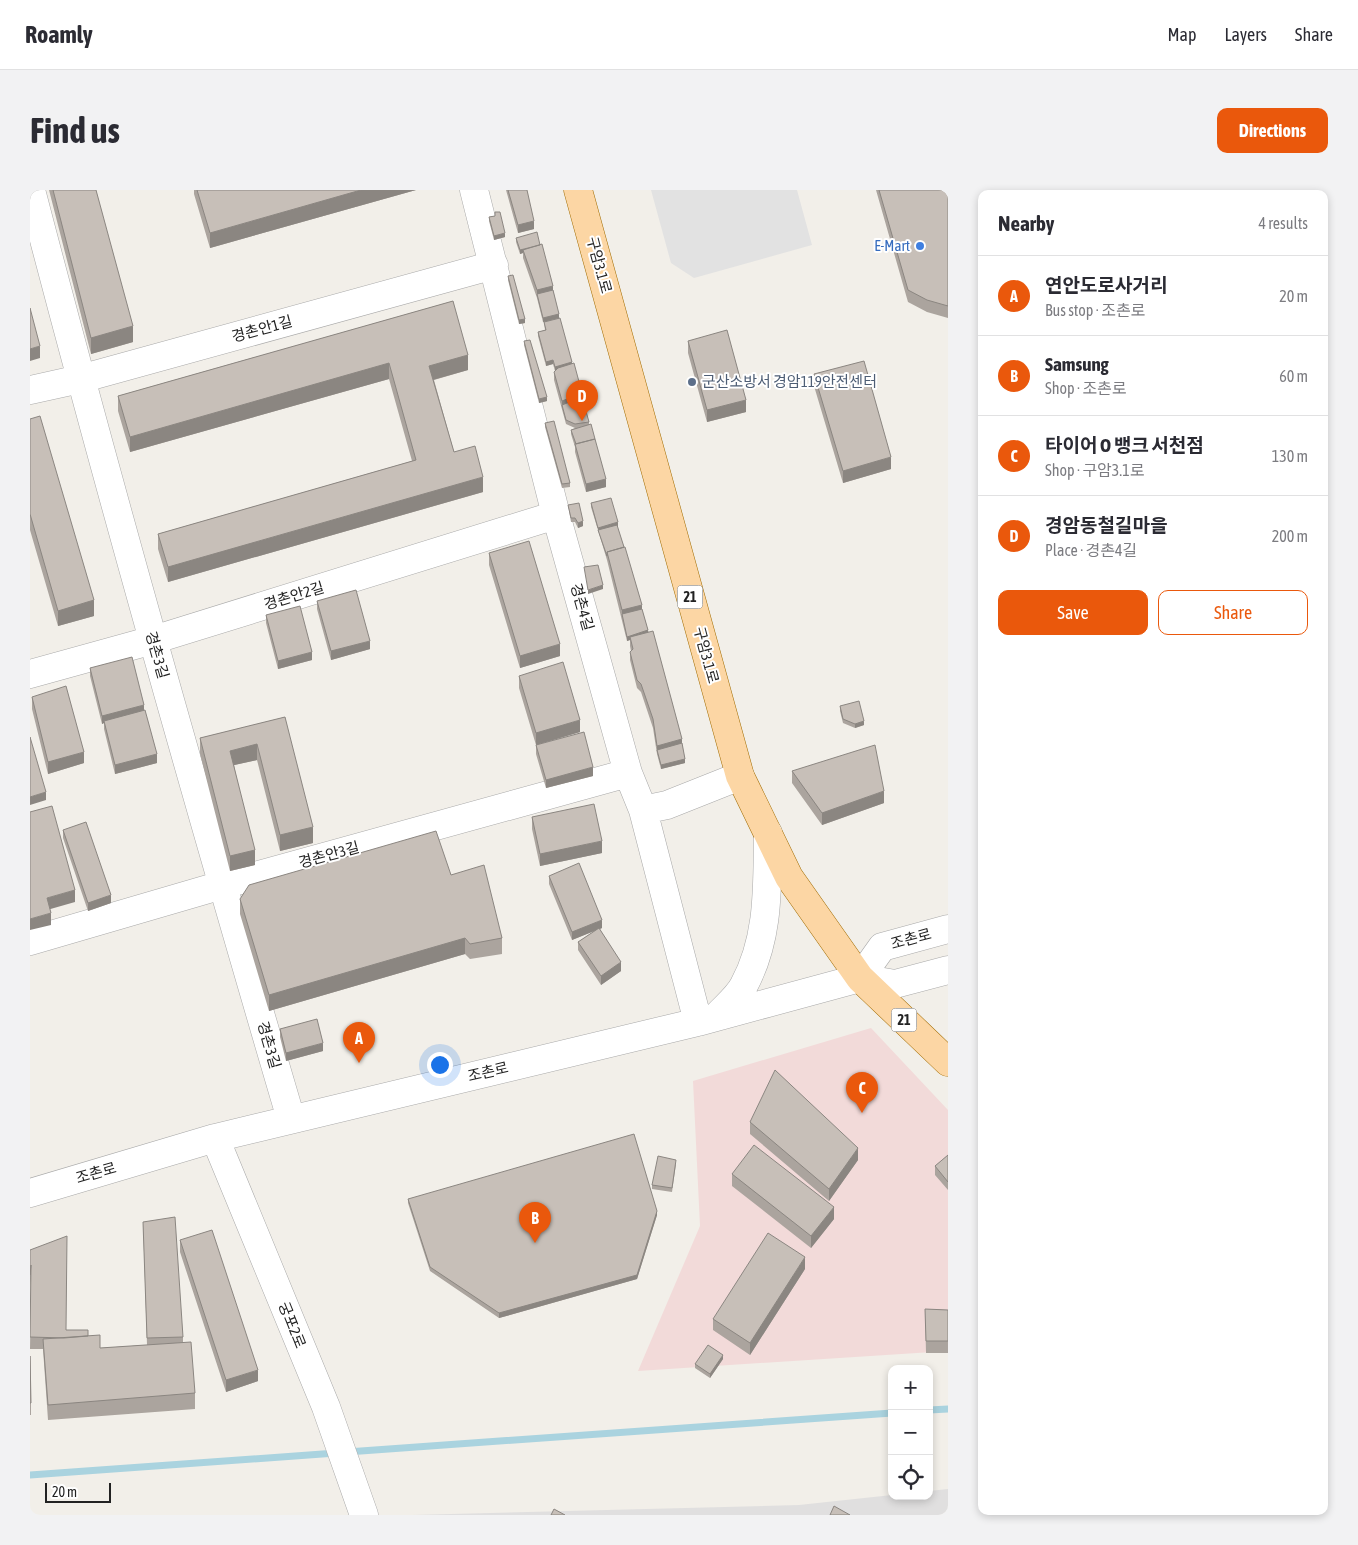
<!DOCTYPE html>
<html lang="en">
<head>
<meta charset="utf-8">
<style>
  :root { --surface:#fff; --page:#f2f2f3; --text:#2b2b33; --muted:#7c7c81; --line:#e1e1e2; --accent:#ea580c }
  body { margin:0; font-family:"Asap Condensed","Noto Sans KR",sans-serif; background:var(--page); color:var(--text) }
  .controls { position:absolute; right:15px; bottom:15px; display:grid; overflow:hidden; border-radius:10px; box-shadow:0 2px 8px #0003 }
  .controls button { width:45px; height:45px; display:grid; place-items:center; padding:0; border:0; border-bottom:1px solid var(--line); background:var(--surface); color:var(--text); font:25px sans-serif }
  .scale { position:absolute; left:15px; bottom:12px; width:66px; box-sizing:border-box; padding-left:5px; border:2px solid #222; border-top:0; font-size:14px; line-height:18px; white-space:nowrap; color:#222; -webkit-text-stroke:4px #fff; paint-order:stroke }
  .you { position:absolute; left:409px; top:874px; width:18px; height:18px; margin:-12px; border:4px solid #fff; border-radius:50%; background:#1a73e8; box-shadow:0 0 0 8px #1a73e833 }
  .badge { display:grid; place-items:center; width:32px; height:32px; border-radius:50%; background:var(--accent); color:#fff; font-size:16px; font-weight:700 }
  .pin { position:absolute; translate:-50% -41px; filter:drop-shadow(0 1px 2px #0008) }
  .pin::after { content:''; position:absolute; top:26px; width:18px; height:15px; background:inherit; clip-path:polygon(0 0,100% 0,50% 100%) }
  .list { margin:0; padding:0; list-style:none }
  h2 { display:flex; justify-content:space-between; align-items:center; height:65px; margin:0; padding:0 20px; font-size:21px }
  h2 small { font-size:16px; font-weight:400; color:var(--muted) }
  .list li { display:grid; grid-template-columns:32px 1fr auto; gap:15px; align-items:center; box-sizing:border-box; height:80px; padding:0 20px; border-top:1px solid var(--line) }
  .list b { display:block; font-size:19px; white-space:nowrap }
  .list p { margin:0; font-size:16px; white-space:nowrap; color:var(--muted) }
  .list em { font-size:16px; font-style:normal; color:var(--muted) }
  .actions { display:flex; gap:10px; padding:15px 20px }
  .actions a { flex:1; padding:11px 0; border:1px solid var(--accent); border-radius:10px; text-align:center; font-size:18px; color:var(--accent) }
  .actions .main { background:var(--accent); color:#fff }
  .icon { flex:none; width:28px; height:28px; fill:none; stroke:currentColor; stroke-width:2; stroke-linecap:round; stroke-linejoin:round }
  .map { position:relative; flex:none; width:918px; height:1325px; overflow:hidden; border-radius:10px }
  header { display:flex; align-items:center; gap:30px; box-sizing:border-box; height:70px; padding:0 25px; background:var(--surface); border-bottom:1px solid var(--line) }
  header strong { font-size:24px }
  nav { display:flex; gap:28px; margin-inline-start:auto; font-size:18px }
  .intro { display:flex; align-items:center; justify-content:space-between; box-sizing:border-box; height:120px; padding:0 30px }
  h1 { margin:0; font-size:35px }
  .button { padding:12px 22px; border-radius:10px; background:var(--accent); color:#fff; font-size:18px; font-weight:700 }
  main { display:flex; gap:30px; padding:0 30px }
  aside { flex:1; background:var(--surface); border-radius:10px; box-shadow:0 2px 8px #0003 }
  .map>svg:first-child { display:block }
</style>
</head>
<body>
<header>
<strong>Roamly</strong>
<nav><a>Map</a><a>Layers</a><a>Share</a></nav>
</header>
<div class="intro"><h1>Find us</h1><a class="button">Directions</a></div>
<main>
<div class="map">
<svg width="918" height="1325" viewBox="0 0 918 1325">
  <rect width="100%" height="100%" fill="#f2efe9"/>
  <!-- residential -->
  <path fill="#e0dfdf" d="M918 1299V1325H382L769 1315 862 1305 899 1306V1301Z"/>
  <!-- commercial -->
  <path fill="#f2dad9" d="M841 838 918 920V1161L608 1181 670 1036 663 891Z"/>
  <!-- parking -->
  <path fill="#e2e2e2" d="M621 0H767L782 55 664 88 641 73Z"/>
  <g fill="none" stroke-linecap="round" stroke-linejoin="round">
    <!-- stream -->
    <path stroke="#aad3df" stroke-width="7" d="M899 1220 918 1219
      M317 1262 862 1223
      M0 1285 306 1263"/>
    <!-- minor casing -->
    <g stroke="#a9a9a9" stroke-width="29">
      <path id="minor" d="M1 0C82 311 170 620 261 929
        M444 0 526 325 598 583 613 620 668 832
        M0 200 50 189 464 75
        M0 484 123 450 526 325
        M613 620 637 615 710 586
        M0 751 192 695 598 583
        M830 788 852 757 918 739
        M686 827C695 817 708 807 714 795 740 747 737 695 738 643
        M185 948 296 1217 334 1325
        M0 1003 185 948 668 832 830 788 865 794 918 780"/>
    </g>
    <!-- major casing -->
    <g stroke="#a06b00" stroke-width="29">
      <path id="major" d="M548 0 710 586 759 687 830 788 918 872"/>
    </g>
    <!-- minor -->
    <use href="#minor" stroke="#fff" stroke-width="28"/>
    <!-- major -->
    <use href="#major" stroke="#fcd6a4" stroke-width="28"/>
  </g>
  <!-- wall -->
  <path fill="#aba49e" d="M19 0H66L103 152 61 164Z
    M164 0H386L180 58 164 4Z
    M476 0H497L504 39 488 43Z
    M846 0H918V128L897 122 878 112Z
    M465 22 475 47 464 50 459 31V27L465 26Z
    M486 48 523 100 529 128 552 207 559 232V235L576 297 556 302 545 262V257L541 244V240L545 238 536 234 524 190V182L525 181 523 174 516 176 508 146V142L515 140 514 132H513L507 108 493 68V63L490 64 486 52Z
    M478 86 495 133 489 134 478 90Z
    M423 111 438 180 404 190 424 262 453 302 138 392 128 359V344L382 271 359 189 100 262 88 221V206Z
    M494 151 517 211 509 213 494 155Z
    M658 151 716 222 677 232 658 163Z
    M784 184 861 279 813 293 784 196Z
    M0 229 64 426 28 436 0 340Z
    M515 233 540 293V297L532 298 515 237Z
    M561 313 588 337H587L652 553 655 573 631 579 627 564 623 538 611 502 607 498 600 470V462L601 461 600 456V450L597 451 577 370 561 317Z
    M538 315 553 336 548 338 545 332H541Z
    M459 363 530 466 490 478 459 375Z
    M287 411 340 459 301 470 287 419Z
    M236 425 282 470 248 479 236 433Z
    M60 478 114 520 127 573 85 584 74 539V533L72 534 60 486Z
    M489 486 550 542 510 554 563 586 516 598 506 564V555L489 498Z
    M2 507 54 573 18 584 2 519Z
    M810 516 834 535 825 538 813 533 810 521Z
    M255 527 283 653 250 661 227 570 204 575 225 675 200 681 170 564V548Z
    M762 581 854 613 792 635 762 593Z
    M502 627 572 663 510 676 502 639Z
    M33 640 81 713 58 721 33 648Z
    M421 685 472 748V764L440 769 435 764 239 821 210 724V709Z
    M519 686 572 738 570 739 591 781 571 795 548 760V752L566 740 542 750 519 694Z
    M250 839 293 861 256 871 250 847Z
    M720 932 828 970 799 1011 720 944Z
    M918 965V1000L905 985V976Z
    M646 974 642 1002 622 999V995Z
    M702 984 804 1029 781 1058 702 996Z
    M378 1009 627 1025 607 1089 469 1128 400 1081 378 1013Z
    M113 1032 153 1147V1153L165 1203V1219L18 1230 13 1159H0L1 1089 0 1097V1060L36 1140 58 1146 70 1158 117 1155Z
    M150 1050 228 1191 196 1202 150 1062Z
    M775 1079 720 1165 683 1140V1129Z
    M895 1119 918 1120V1163H896Z
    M0 1166 1 1213V1225H0Z
    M693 1169 680 1188 665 1178V1174Z"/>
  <!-- shaded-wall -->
  <path fill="#8b8681" d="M331 0H386L180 58V43Z
    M504 31V39L488 43V35Z
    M475 43V47L464 50V46Z
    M510 55 493 60V63L490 64V60Z
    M523 96V104H507V108V100Z
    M529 124V128L513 132V128Z
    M495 129V133L489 134V130Z
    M103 136V152L61 164V148Z
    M10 156V168L0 171V159Z
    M438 165V180L399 191V176Z
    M523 170V174L516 176V172Z
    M542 172V177L525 181V177Z
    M359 173V189L100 262V247Z
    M552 203V211L532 215V219V211Z
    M517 207V211L509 213V209Z
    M716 210V222L677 232V220Z
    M861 267V279L813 293V281Z
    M453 287V302L138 392V377Z
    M576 289V297L556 302V294Z
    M553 331V336L548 338V333Z
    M588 332V337L568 342V338Z
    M573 395V399L558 404V400Z
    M64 410V426L28 436V421Z
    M612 415V423L592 424V420Z
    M618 440V445L600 447V450L597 451V447Z
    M340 451V459L301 470V461Z
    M530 454V466L490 478V466Z
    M282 462V470L248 479V471Z
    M114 515V523L74 531V533L72 534V526Z
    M550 530V542L506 555V543Z
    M834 531V535L825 538V534Z
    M652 549V557L627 560V556Z
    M227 554V570L200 576V561Z
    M54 562V573L18 584V572Z
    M127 564V573L85 584V575Z
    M655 569V573L631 579V575Z
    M563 577V586L516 598V590Z
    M854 601V613L792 635V623Z
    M16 602V610L0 615V607Z
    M283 637V653L250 661V645Z
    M572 651V663L510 676V664Z
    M225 660V675L200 681V666Z
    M45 700V712L17 720V708Z
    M81 705V713L58 721V713Z
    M21 723V735L0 740V729Z
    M572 730V738L542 750V742Z
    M435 748V764L239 821V805Z
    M591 772V781L571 795V786Z
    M293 853V861L256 871V863Z
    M828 958V970L799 1011V999Z
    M804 1017V1029L781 1058V1046Z
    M627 1021V1025L607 1089 469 1128V1123Z
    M775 1067V1079L720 1165V1153Z
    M693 1165V1169L680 1188V1184Z
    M228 1180V1191L196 1202V1190Z"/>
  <!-- building -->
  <path fill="#c7bfb8" stroke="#8b8681" d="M23 0H66L103 136 61 148Z
    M167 0H331L180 43Z
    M478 0H497L504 31 488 35Z
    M849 0H918V116L897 110 878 100Z
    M465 22H470L475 43 464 46 459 27 465 26Z
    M507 42 510 55 490 60 486 48Z
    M512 54 523 96 507 100 493 60Z
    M483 85 495 129 489 130 478 86Z
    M523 100 529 124 513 128 507 104Z
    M423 111 438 165 399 176 424 262 445 256 453 287 138 377 128 344 386 270 359 173 100 247 88 206Z
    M0 118 10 156 0 159Z
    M530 128 542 172 525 177 523 170 516 172 508 142 516 140 514 132Z
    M697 140 716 210 677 220 658 151Z
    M500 150 517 207 509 209 494 151Z
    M834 171 861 267 813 281 784 184Z
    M544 173 552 203 532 211 524 182 528 178Z
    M552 207 559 232 545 234 536 230 532 215Z
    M10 226 64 410 28 421 0 324V229Z
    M524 231 540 293 532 294 515 233Z
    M561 234 565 249 546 254 541 240Z
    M565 249 576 289 556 294 545 254Z
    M581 308 588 332 568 338 561 313Z
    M549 313 553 331 548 333 545 328H541L538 315Z
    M587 335 594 357 577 362V366L568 340Z
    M499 351 530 454 490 466 459 363Z
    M595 357 612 415 592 420 577 362Z
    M568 375 573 395 558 400 554 377Z
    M326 400 340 451 301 461 287 411Z
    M270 416 282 462 248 471 236 425Z
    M612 419 618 440 597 447 592 424Z
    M623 441 652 549 627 556 623 529 611 494 607 490 600 462 603 459 600 447Z
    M102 467 114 515 72 526 60 478Z
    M533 472 550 530 506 543 489 486Z
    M36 496 54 562 18 572 2 507Z
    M829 511 834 531 825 534 813 529 810 516Z
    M115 520 127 564 85 575 74 531Z
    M255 527 283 637 250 645 227 554 200 561 225 660 200 666 170 548Z
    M554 542 563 577 516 590 506 555Z
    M0 547 16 602 0 607Z
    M652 553 655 569 631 575 627 560Z
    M845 555 854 601 792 623 762 581Z
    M564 614 572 651 510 664 502 627Z
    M22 616 45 700 17 708 21 723 0 729V622Z
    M56 632 81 705 58 713 33 640Z
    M406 641 421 685 454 675 472 748 440 754 435 748 239 805 210 709 219 695Z
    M549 673 572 730 542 742 519 686Z
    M569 738 591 772 571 786 548 752Z
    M287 829 293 853 256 863 250 839Z
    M745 880 828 958 799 999 720 932Z
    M604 944 627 1021 607 1085 469 1123 400 1077 378 1009Z
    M724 955 804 1017 781 1046 702 984Z
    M918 965V992L905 976Z
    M628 966 646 970 642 998 622 995Z
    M145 1027 153 1147 117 1148 113 1032Z
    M182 1040 228 1180 196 1190 150 1050Z
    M738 1043 775 1067 720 1153 683 1129Z
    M37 1046 36 1140H58V1146L34 1148 0 1147 1 1075 0 1085V1060Z
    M895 1119 918 1120V1151H896Z
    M70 1145V1158L161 1152 165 1203 18 1215 13 1149Z
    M678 1155 693 1165 680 1184 665 1174Z
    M0 1166 1 1213H0Z
    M804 1316 820 1325H800Z
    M524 1319 535 1325H521Z"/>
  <!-- markers -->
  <circle fill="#3f7fe0" stroke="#fff" stroke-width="2" cx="890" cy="56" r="5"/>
  <circle fill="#5c6f8a" stroke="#fff" stroke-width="2" cx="662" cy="192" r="5"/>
  <g text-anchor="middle" stroke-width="4" stroke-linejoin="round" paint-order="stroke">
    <!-- shield labels -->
    <g fill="#fff" stroke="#646464" stroke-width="1">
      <rect x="647.5" y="395.5" width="25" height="23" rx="4"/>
      <rect x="861.5" y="818.5" width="25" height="23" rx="4"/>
    </g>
    <g font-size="14" font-weight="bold" fill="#222">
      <text x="660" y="412">21</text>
      <text x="874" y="835">21</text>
    </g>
    <!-- shop labels -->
    <g font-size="15" fill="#366cbe" stroke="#fff" text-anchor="end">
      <text x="880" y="61">E-Mart</text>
    </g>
    <!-- street labels -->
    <g font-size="15" fill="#222" stroke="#fff">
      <text transform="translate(569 75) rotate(75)" y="5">구암3.1로</text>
      <text transform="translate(232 139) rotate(-15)" y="5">경촌안1길</text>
      <text transform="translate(264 406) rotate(-17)" y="5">경촌안2길</text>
      <text transform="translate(552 417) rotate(74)" y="5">경촌4길</text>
      <text transform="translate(127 465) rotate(74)" y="5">경촌3길</text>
      <text transform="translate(676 465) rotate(75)" y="5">구암3.1로</text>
      <text transform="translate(299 665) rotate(-15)" y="5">경촌안3길</text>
      <text transform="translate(881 749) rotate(-15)" y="5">조촌로</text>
      <text transform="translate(239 855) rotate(74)" y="5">경촌3길</text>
      <text transform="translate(458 882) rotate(-13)" y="5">조촌로</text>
      <text transform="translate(66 983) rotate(-16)" y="5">조촌로</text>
      <text transform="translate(262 1135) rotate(68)" y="5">궁포2로</text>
    </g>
    <!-- service labels -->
    <g font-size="15" fill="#4e5e75" stroke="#fff" text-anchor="start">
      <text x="672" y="197">군산소방서 경암119안전센터</text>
    </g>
  </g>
</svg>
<div class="controls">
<button>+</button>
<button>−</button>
<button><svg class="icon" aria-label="locate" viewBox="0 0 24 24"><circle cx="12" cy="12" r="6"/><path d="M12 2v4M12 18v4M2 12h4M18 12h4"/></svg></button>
</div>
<div class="scale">20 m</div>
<div class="you"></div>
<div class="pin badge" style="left:329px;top:873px">A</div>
<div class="pin badge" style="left:505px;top:1053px">B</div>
<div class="pin badge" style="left:832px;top:923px">C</div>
<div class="pin badge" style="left:552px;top:231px">D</div>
</div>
<aside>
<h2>Nearby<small>4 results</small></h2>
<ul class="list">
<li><span class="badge">A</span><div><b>연안도로사거리</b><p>Bus stop · 조촌로</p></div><em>20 m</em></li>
<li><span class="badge">B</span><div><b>Samsung</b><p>Shop · 조촌로</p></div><em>60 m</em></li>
<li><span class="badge">C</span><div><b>타이어 O 뱅크 서천점</b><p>Shop · 구암3.1로</p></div><em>130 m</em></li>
<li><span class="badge">D</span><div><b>경암동철길마을</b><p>Place · 경촌4길</p></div><em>200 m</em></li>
</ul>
<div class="actions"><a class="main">Save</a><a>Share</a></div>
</aside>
</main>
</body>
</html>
